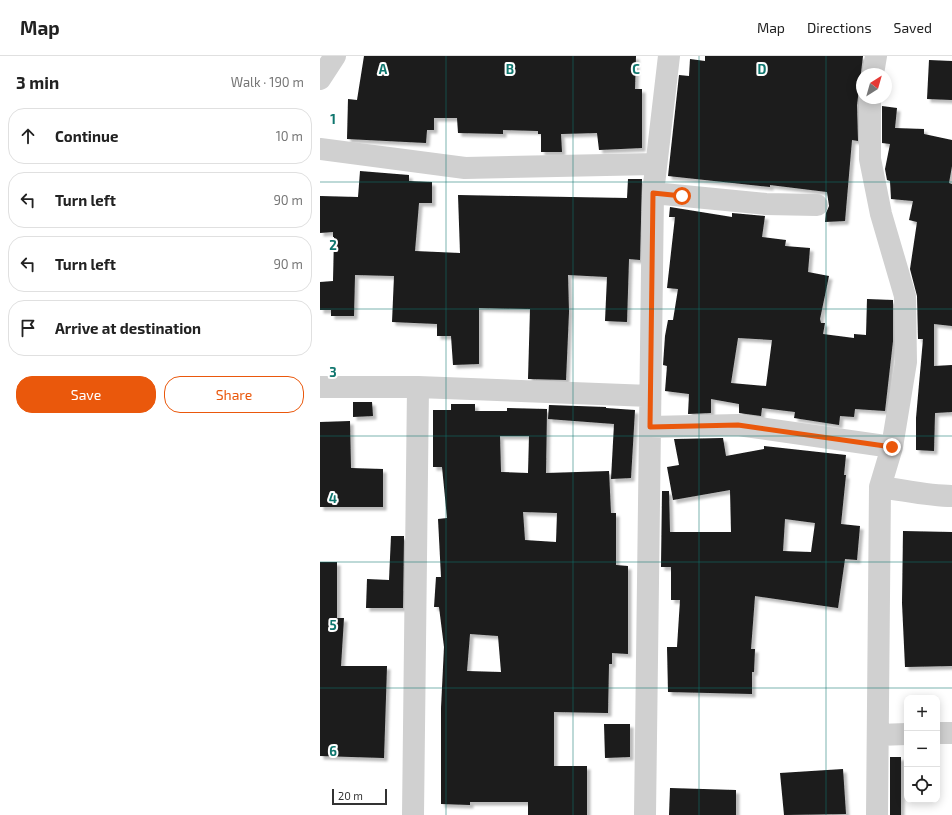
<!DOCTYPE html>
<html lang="en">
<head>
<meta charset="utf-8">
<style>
  :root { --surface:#fff; --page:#f2f2f2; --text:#222; --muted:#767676; --line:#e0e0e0; --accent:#ea580c }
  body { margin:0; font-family:"Exo 2",sans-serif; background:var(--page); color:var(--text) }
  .controls { position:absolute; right:12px; bottom:12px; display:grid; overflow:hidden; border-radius:8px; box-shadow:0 2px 10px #0003 }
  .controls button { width:36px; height:36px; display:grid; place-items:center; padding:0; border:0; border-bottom:1px solid var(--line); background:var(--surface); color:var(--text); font:20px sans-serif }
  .compass { position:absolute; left:536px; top:12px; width:36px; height:36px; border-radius:50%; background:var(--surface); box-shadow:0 2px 10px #0003; rotate:37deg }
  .scale { position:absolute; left:12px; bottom:10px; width:55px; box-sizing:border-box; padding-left:4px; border:2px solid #333; border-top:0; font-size:11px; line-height:14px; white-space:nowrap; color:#333; -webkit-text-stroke:3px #fff; paint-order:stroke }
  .stop { position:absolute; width:12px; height:12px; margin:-9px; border:3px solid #ea580c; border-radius:50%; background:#fff }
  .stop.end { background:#ea580c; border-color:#fff; box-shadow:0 1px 4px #0008 }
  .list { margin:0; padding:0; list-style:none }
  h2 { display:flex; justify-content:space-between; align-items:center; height:52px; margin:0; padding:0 16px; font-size:17px }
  h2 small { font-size:13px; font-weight:400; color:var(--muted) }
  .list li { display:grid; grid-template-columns:26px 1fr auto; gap:12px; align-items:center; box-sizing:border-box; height:56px; margin:0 8px 8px; padding:0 8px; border:1px solid var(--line); border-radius:16px }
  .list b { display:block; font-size:15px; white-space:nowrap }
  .list em { font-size:13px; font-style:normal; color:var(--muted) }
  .actions { display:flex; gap:8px; padding:12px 16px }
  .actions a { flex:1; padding:9px 0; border:1px solid var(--accent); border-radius:16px; text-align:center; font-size:14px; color:var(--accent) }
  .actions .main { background:var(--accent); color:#fff }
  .icon { flex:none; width:22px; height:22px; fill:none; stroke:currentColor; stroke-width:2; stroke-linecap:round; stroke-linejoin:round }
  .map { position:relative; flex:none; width:632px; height:759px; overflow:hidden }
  header { display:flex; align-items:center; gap:24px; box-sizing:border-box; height:56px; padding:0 20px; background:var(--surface); border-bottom:1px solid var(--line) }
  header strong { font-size:19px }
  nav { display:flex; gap:22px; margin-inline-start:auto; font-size:14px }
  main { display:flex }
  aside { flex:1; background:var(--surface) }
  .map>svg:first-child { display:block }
</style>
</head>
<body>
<header>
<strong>Map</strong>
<nav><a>Map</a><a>Directions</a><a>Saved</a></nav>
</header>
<main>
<aside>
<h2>3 min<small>Walk · 190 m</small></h2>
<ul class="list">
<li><svg class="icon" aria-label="ahead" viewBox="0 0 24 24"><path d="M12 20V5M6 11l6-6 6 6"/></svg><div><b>Continue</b></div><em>10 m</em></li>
<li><svg class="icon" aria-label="left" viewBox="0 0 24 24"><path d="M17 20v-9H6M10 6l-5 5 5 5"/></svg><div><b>Turn left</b></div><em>90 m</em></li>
<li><svg class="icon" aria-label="left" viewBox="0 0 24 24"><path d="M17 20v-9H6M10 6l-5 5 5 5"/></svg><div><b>Turn left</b></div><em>90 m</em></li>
<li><svg class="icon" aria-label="arrive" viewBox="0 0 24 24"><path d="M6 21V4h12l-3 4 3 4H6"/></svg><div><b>Arrive at destination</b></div></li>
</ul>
<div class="actions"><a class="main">Save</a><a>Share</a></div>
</aside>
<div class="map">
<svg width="632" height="759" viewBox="0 0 632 759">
  <defs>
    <filter id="shadow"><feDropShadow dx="3.5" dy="3.5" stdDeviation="1" flood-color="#0004"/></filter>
  </defs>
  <rect width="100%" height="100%" fill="#fff"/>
  <!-- building -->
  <path fill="#1a1a1a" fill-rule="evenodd" filter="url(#shadow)" d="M44 0H316L315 33H322V92L279 94 277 77 241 78 242 96H221V78H218V75L183 74V78L138 77 137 62H114V74H107L106 87 27 83 28 43 37 44Z
    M385 0H543L537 49 538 85 532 84 525 165 505 166 506 157 509 150 507 136 450 129V131L348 120 359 19 369 20 370 3 385 5Z
    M609 4 632 5V44L607 43Z
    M562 50 577 52 575 72 604 73V78L632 84V110L629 127 632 128V270L614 268V310L632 309V356L615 357 614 395 596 394V362L603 283H598L597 240 590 213 597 166 589 164 593 145 571 143 570 125 567 124 565 113 570 88 562 87Z
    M40 115 89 119V125L112 126V147H99L95 195 140 197 138 139 307 142 308 123H322L320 204 309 203 307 266 285 265 287 221 248 219 249 256 246 324 208 323 210 253 159 252V308L133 309 131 280H117V268L72 266 74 220 35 219 34 260H11V254H0V226L13 225 14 181H13V176L0 177V140L38 141Z
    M350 151 412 161V157L445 160 442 181 466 184 465 190 490 192 488 216 509 220 500 263 501 267H505L503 278 534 282V278L546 279 547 243 573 244V285L565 355 535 353 534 361 520 360 519 369 474 362 475 356 442 352 441 360 419 357V348L391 343V357L368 358 369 338 345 335 347 310 343 309 345 280 348 264H353L358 233 347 232 355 161H349ZM418 282 452 284 446 330 411 327Z
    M33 346H52L53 360 33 361Z
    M131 348H155V355H187V352L227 353 226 417 289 415 291 457H296V509L308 510V598L292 597V608H289L288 657 234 656V710H267V759H208V746H150V749L121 748V652L124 591 119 551H114L116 521H121L118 463 127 462 122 411H113V354H131ZM180 380H209L208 417 181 416ZM203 456 237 457 236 486 205 484ZM150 578 178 580 181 616 147 615Z
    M229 349 286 351V352L315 354 311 422 291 423 294 368 228 363Z
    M30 365 31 412 63 413V451H0V366Z
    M403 382 406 400 444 393V390L526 399 524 419H526L521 468 540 470 537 504 525 503 518 552 435 540 431 593H435L434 616H432V638L348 636 347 591H357L360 544H351V511H341L342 435H349L350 476H411L410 434 353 444 347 411 359 409 354 383ZM465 463 495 467 491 496 463 495Z
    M583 475 632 476V610L585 611 582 547Z
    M71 480H84L83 552H46L47 523 69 524Z
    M0 506H17V562H24L21 610H67L64 702 0 700Z
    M284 668H310V701L285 702Z
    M570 701H581V759H570Z
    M523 713 526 758 464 759 460 717Z
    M350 732 416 734V759H349Z"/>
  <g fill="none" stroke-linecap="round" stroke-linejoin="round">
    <!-- minor -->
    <path stroke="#d0d0d0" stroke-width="22" d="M553 18 556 0
      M0 23 15 0
      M550 42V103L561 158 585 240 586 306 572 391 560 431 557 759
      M0 93 145 112 335 108
      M333 137 446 148 497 149
      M0 331H98L330 340
      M330 371 418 369 572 391
      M560 431C584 434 608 440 632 440
      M617 677H632
      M558 679 587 678
      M93 759 98 331
      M325 759 333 137 349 0"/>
  </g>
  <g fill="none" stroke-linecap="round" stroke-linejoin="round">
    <!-- route -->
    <path stroke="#ea580c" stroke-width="5" d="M362 140 333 137 330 371 418 369 572 391"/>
  </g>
  <!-- grid -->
  <path fill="none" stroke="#0f766e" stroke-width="1" stroke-opacity="0.55" d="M126 0V759M253 0V759M379 0V759M506 0V759M0 126H632M0 253H632M0 380H632M0 506H632M0 632H632"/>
  <g font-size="13" text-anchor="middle" font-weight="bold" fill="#0f766e" stroke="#fff" stroke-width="4" stroke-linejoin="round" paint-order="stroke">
    <text x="63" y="18">A</text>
    <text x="190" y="18">B</text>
    <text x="316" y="18">C</text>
    <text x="442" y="18">D</text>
    <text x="13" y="68">1</text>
    <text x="13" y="194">2</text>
    <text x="13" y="321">3</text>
    <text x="13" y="447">4</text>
    <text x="13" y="574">5</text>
    <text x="13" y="700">6</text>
  </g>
</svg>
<div class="controls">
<button>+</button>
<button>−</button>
<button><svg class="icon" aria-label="locate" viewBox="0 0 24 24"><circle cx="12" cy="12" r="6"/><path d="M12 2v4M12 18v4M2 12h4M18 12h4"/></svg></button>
</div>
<svg class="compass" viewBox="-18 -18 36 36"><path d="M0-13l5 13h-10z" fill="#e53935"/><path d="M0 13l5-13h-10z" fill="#767676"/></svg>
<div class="scale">20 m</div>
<div class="stop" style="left:362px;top:140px"></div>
<div class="stop end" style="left:572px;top:391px"></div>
</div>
</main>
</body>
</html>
